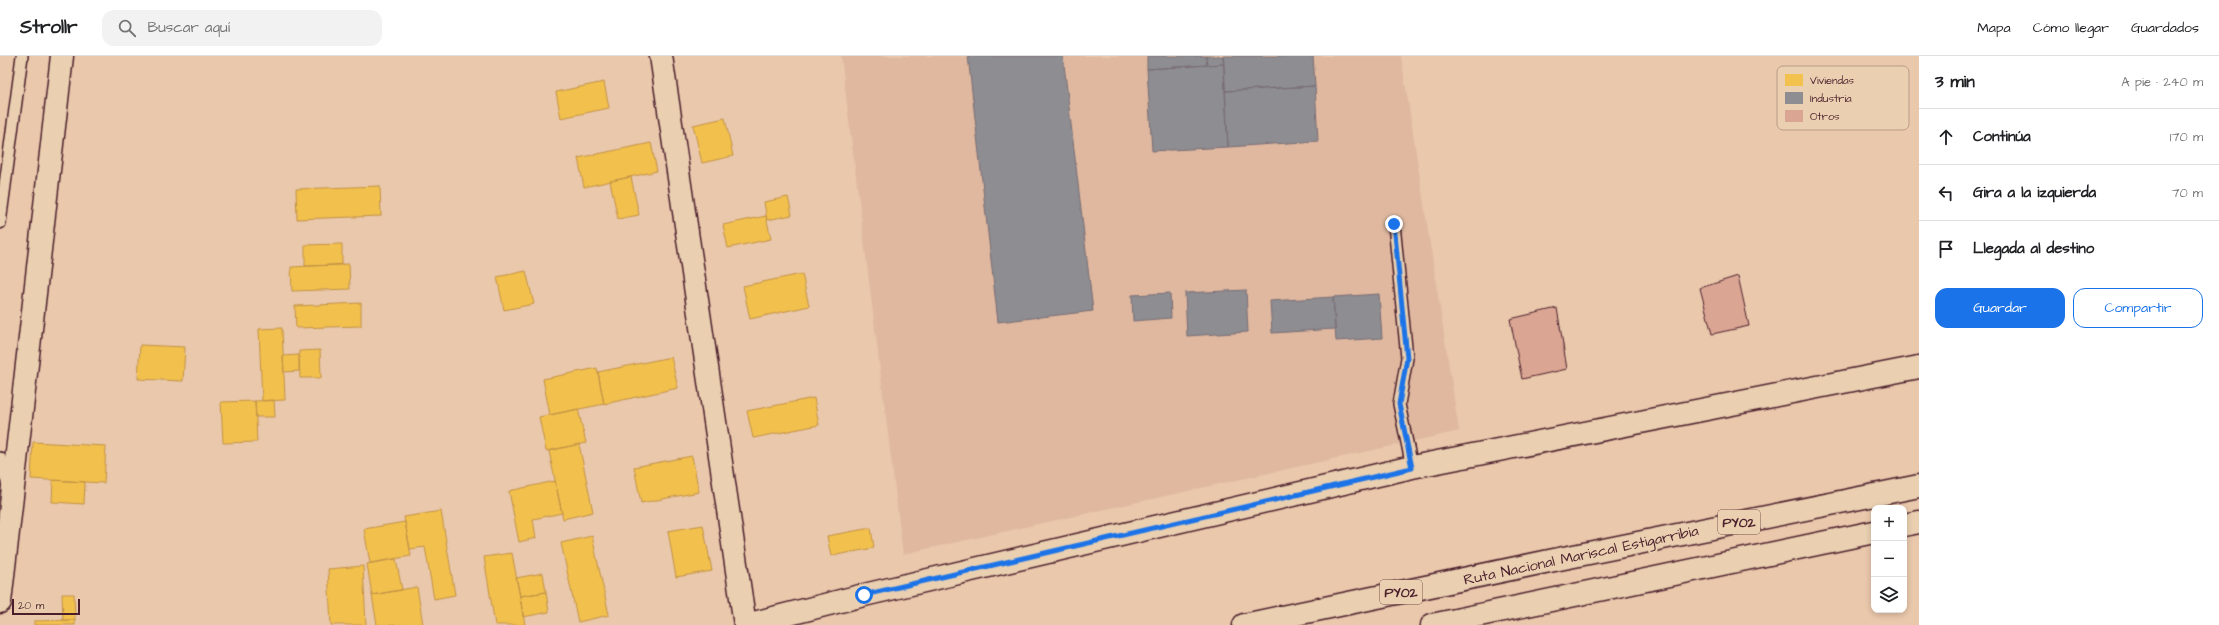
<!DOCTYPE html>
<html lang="es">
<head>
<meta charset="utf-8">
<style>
  :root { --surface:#fff; --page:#f2f2f2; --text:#202124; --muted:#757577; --line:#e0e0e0; --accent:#1a73e8 }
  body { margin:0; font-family:"Architects Daughter",sans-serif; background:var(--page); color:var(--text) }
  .controls { position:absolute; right:12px; bottom:12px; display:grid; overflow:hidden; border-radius:8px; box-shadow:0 2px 6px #0003 }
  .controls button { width:36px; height:36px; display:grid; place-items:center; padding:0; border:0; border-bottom:1px solid var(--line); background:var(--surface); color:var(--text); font:20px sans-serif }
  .scale { position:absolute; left:12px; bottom:10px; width:68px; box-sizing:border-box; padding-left:4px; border:2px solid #4a1f2b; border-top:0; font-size:11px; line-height:14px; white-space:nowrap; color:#4a1f2b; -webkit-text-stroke:3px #ead0b1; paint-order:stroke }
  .stop { position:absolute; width:12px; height:12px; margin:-9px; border:3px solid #1a73e8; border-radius:50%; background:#fff }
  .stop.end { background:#1a73e8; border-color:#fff; box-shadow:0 1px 4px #0008 }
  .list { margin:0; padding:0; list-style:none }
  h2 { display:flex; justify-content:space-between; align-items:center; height:52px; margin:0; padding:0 16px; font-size:17px }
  h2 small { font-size:13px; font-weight:400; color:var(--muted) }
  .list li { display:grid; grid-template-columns:26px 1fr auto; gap:12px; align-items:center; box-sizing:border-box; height:56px; padding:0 16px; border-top:1px solid var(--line) }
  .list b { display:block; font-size:15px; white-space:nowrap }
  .list em { font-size:13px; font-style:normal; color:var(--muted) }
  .actions { display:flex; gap:8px; padding:12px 16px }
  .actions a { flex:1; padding:9px 0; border:1px solid var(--accent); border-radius:12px; text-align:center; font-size:14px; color:var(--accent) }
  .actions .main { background:var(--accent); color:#fff }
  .icon { flex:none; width:22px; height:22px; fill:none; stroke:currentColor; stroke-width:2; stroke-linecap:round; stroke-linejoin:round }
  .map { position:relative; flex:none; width:1919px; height:569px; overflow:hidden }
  header { display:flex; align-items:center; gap:24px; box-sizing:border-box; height:56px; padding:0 20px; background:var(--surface); border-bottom:1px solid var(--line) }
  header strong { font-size:19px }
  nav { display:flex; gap:22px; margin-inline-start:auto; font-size:14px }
  .search { width:280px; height:36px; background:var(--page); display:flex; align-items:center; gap:10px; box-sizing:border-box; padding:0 14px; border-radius:12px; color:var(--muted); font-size:15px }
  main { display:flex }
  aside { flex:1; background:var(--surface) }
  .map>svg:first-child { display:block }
</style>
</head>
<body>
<header>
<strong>Strollr</strong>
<div class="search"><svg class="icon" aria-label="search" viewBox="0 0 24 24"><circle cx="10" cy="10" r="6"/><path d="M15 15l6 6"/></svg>Buscar aquí</div>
<nav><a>Mapa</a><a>Cómo llegar</a><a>Guardados</a></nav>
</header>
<main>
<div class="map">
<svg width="1919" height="569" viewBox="0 0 1919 569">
  <rect width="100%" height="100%" fill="#eac8ac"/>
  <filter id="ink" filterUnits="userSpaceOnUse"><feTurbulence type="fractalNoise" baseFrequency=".025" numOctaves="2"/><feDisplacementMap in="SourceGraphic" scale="8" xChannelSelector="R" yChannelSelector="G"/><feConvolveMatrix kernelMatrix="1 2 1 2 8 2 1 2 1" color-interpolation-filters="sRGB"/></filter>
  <g filter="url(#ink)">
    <!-- built -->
    <path fill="#dfb89f" d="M841 0H1401L1459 375 903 498Z"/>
    <!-- homes -->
    <path fill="#f2c14e" stroke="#c09044" d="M604 26 609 52 561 62 556 36Z
      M725 62 733 100 702 107 693 69Z
      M651 87 657 115 584 131 578 102Z
      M631 121 639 159 618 163 610 125Z
      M380 130 381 160 297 163 296 133Z
      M788 141 792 159 767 164 764 146Z
      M766 160 771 183 728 192 723 169Z
      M342 188V209L305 210V189Z
      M349 208 350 233 292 235 291 211Z
      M526 215 534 248 504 254 497 221Z
      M802 218 809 250 750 263 743 230Z
      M361 247V270L296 272 295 250Z
      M282 272 285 344 262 345 259 273Z
      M140 289 185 291 183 325 138 323Z
      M320 294 321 322H300L299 295Z
      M299 299V315L284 316 283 300Z
      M671 301 678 332 604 348 598 316Z
      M597 312 604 348 550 359 543 323Z
      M814 342 819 369 753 382 747 355Z
      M274 344 275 361H256L255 345Z
      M255 345 257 386 223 387 221 346Z
      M578 353 586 387 546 395 539 361Z
      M33 386 106 390 104 427 31 423Z
      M579 388 593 456 563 463 549 395Z
      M692 400 699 436 641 447 634 411Z
      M53 424 85 426 84 448 52 446Z
      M555 425 562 457 533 463 536 482 519 486 509 435Z
      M441 455 455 539 434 543 425 491 410 493 404 461Z
      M405 466 411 500 370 507 364 473Z
      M703 469 712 515 676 521 668 475Z
      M871 472 874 492 831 500 827 480Z
      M592 480 609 559 578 566 561 487Z
      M512 497 525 569H495L484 501Z
      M396 503 402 534 372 539 367 508Z
      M363 510 366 569H331L328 513Z
      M543 517 546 536 520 540 516 522Z
      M417 531 423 569H377L372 539Z
      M546 536 549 556 523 561 520 540Z
      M62 538H74L75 564H63Z
      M75 564V569H34V565Z"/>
    <!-- industry -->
    <path fill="#8d8d92" stroke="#796c73" d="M968 0H1063L1093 255 998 266Z
      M1147 0H1206L1207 9 1147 13Z
      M1206 0H1223L1224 8 1207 9Z
      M1223 0H1313L1315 30 1225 35Z
      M1224 8 1228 91 1152 95 1147 13Z
      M1315 30 1318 85 1228 91 1225 35Z
      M1246 234 1248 276 1187 280 1185 237Z
      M1170 237 1171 262 1133 265 1132 239Z
      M1379 238 1382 282 1336 285 1333 241Z
      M1333 241 1335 273 1272 277 1270 245Z"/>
    <!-- building -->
    <path fill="#daa593" stroke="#4a1f2b" d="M1738 220 1749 270 1712 278 1700 232Z
      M1557 252 1567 313 1522 323 1510 263Z"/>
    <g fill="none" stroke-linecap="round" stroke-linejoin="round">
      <!-- service casing -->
      <g stroke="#4a1f2b" stroke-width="14">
        <path id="service" d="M0 167 22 0
          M1394 168 1407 302 1399 348 1412 411
          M0 402 8 429"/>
      </g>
      <!-- minor casing -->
      <g stroke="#4a1f2b" stroke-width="25">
        <path id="minor" d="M661 0 745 569
          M0 546 62 0
          M746 569 864 539 1412 411 1919 311"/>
      </g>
      <!-- trunk casing -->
      <g stroke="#4a1f2b" stroke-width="25">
        <path id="trunk" d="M1904 469 1919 466
          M1244 569 1559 503 1919 430
          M1432 569 1874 476"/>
      </g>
      <!-- service -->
      <use href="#service" stroke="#ead0b1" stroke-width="11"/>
      <!-- minor -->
      <use href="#minor" stroke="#ead0b1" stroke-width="22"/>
      <!-- trunk -->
      <use href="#trunk" stroke="#ead0b1" stroke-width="22"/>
    </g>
  </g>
  <g fill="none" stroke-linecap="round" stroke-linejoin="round" filter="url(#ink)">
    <!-- route -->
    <path stroke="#1a73e8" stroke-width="5" d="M864 539 1412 412 1399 348 1407 302 1394 168"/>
  </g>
  <g text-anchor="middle" stroke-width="4" stroke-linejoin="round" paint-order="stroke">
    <!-- shield labels -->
    <g fill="#ead0b1" stroke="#7a5453" stroke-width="1">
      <rect x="1718" y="454" width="42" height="24" rx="3"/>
      <rect x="1380" y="524" width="42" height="24" rx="3"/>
    </g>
    <g font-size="14" font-weight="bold" fill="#4a1f2b">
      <text x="1739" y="471">PY02</text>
      <text x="1401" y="541">PY02</text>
    </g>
    <!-- street labels -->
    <g font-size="15" fill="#4a1f2b" stroke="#ead0b1">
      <text transform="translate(1581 499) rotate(-12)" y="5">Ruta Nacional Mariscal Estigarribia</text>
    </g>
  </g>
  <!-- legend -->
  <rect x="1777" y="10" width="132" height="64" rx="6" fill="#ead0b1" stroke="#ba9b89" stroke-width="1"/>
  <rect x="1785" y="18" width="18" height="12" fill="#f2c14e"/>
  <rect x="1785" y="36" width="18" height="12" fill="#8d8d92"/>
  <rect x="1785" y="54" width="18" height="12" fill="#daa593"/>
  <g font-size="11" fill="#4a1f2b">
    <text x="1810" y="28">Viviendas</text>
    <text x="1810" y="46">Industria</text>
    <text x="1810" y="64">Otros</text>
  </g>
</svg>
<div class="controls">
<button>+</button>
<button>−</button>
<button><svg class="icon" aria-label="layers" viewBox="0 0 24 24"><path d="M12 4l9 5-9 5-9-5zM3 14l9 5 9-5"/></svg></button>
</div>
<div class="scale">20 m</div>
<div class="stop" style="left:864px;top:539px"></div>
<div class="stop end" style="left:1394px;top:168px"></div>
</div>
<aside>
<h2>3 min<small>A pie · 240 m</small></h2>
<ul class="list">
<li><svg class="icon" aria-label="ahead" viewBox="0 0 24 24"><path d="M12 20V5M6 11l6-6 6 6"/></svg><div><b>Continúa</b></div><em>170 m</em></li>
<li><svg class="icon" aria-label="left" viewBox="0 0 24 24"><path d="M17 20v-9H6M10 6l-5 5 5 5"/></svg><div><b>Gira a la izquierda</b></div><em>70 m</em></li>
<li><svg class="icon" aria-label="arrive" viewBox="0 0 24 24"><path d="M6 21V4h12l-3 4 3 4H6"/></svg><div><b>Llegada al destino</b></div></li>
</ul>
<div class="actions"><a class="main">Guardar</a><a>Compartir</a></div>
</aside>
</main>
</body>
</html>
